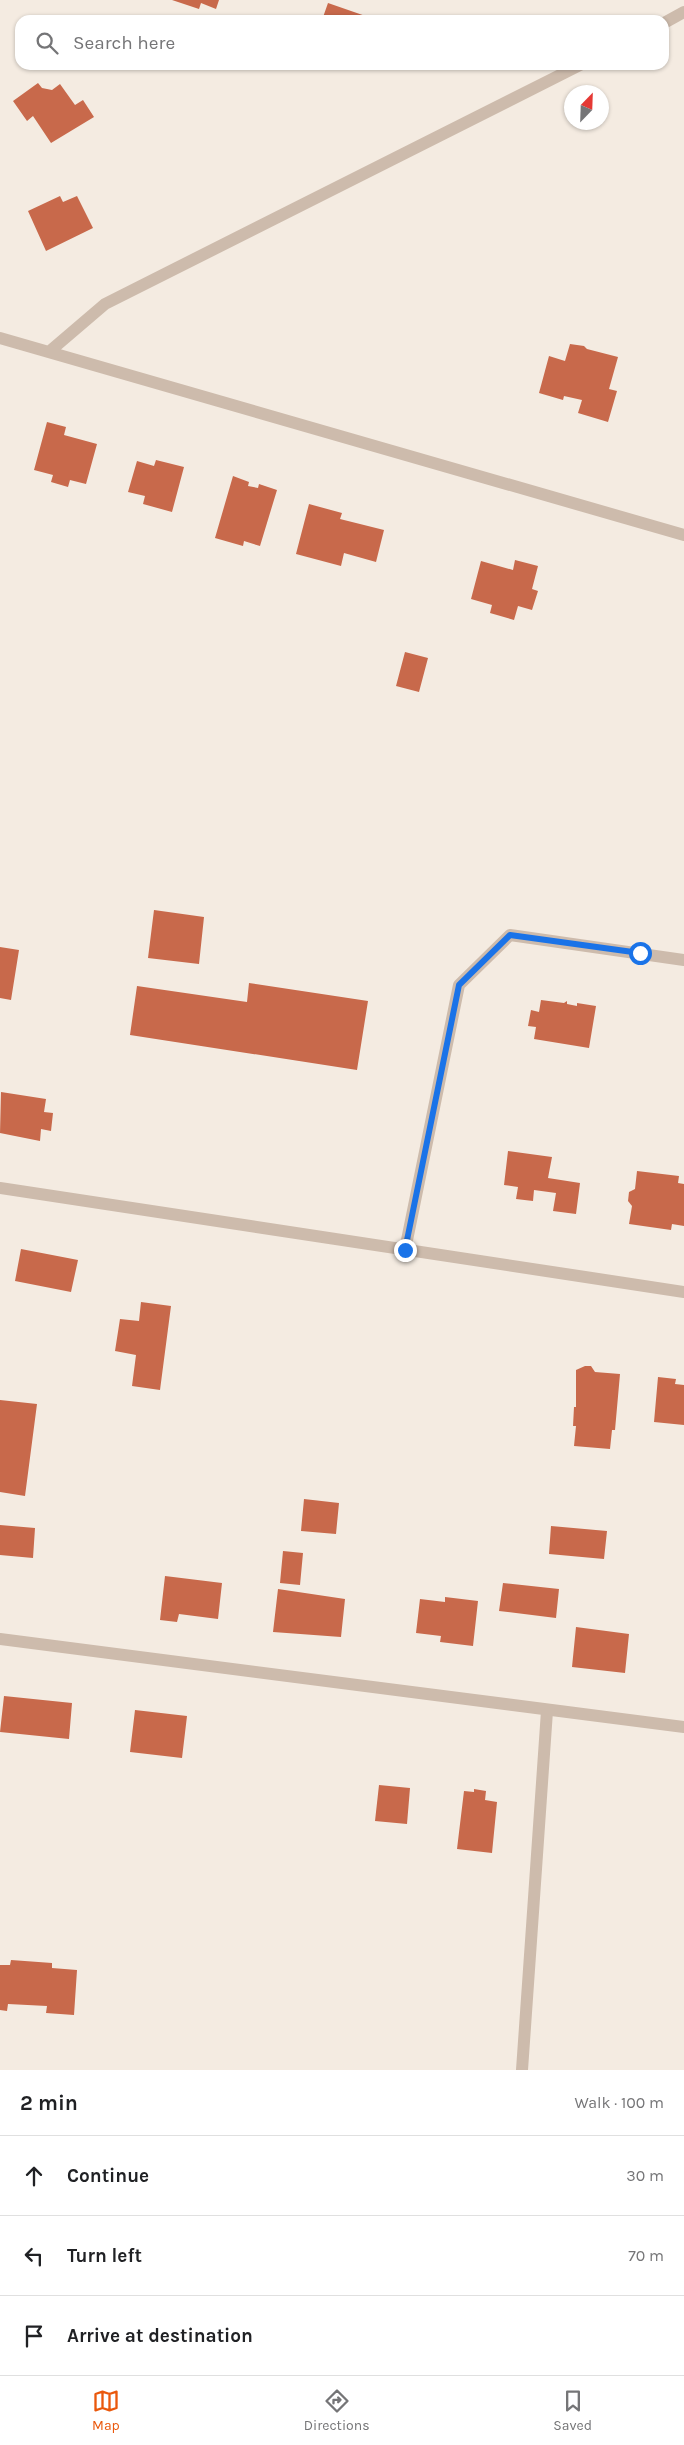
<!DOCTYPE html>
<html lang="en">
<head>
<meta charset="utf-8">
<style>
  :root { --surface:#fff; --page:#f2f2f2; --text:#202124; --muted:#757577; --line:#e0e0e0; --accent:#ea580c }
  body { margin:0; font-family:Karla,sans-serif; background:var(--page); color:var(--text) }
  .compass { position:absolute; left:564px; top:85px; width:45px; height:45px; border-radius:50%; background:var(--surface); box-shadow:0 1px 4px #0004; rotate:23deg }
  .stop { position:absolute; width:15px; height:15px; margin:-11px; border:4px solid #1a73e8; border-radius:50%; background:#fff }
  .stop.end { background:#1a73e8; border-color:#fff; box-shadow:0 1px 5px #0008 }
  .list { margin:0; padding:0; list-style:none }
  h2 { display:flex; justify-content:space-between; align-items:center; height:65px; margin:0; padding:0 20px; font-size:21px }
  h2 small { font-size:16px; font-weight:400; color:var(--muted) }
  .list li { display:grid; grid-template-columns:32px 1fr auto; gap:15px; align-items:center; box-sizing:border-box; height:80px; padding:0 20px; border-top:1px solid var(--line) }
  .list b { display:block; font-size:19px; white-space:nowrap }
  .list em { font-size:16px; font-style:normal; color:var(--muted) }
  .icon { flex:none; width:28px; height:28px; fill:none; stroke:currentColor; stroke-width:2; stroke-linecap:round; stroke-linejoin:round }
  .map { position:relative; flex:none; width:684px; height:2070px; overflow:hidden }
  .search { position:absolute; background:var(--surface); box-shadow:0 1px 4px #0004; left:15px; right:15px; top:15px; height:55px; display:flex; align-items:center; gap:12px; box-sizing:border-box; padding:0 18px; border-radius:15px; color:var(--muted); font-size:19px }
  .sheet { height:305px; background:var(--surface) }
  nav { display:flex; justify-content:space-around; align-items:center; box-sizing:border-box; height:70px; border-top:1px solid var(--line); background:var(--surface); font-size:14px; color:var(--muted) }
  nav a { display:grid; justify-items:center; gap:2px }
  nav .on { color:var(--accent) }
  .map>svg:first-child { display:block }
</style>
</head>
<body>
<div class="map">
<svg width="684" height="2070" viewBox="0 0 684 2070">
  <rect width="100%" height="100%" fill="#f4ebe1"/>
  <!-- building -->
  <path fill="#c8694b" d="M172 0H219L216 9 201 3 199 9Z
    M328 3 377 20H322Z
    M38 83 42 88 52 90 60 84 75 105 83 100 94 117 51 143 33 116 27 121 13 101Z
    M60 196 63 202 77 196 93 228 46 251 28 211Z
    M570 344 584 346 587 349 618 357 609 389 617 391 608 422 578 413 582 400 564 396 563 400 539 393 549 356 565 361Z
    M47 422 66 427 64 435 97 444 86 484 70 480 68 487 51 482 53 475 34 470Z
    M156 460 184 467 172 512 143 504 145 496 128 492 137 461 154 466Z
    M233 476 249 482 248 486 258 488 259 484 277 490 260 546 244 541 243 546 215 538Z
    M309 504 342 513 340 519 384 530 376 562 344 553 341 566 296 554Z
    M515 560 538 566 532 589 538 591 532 610 518 606 514 620 490 613 492 605 471 599 481 561 513 570Z
    M405 652 428 658 419 692 396 686Z
    M154 910 204 917 199 964 148 958Z
    M0 947 19 950 11 1000 0 998Z
    M249 983 368 1001 357 1070 130 1035 137 986 247 1002Z
    M541 1000 564 1003 567 1001V1004L577 1006V1003L596 1006 589 1048 534 1039 536 1027 528 1026 531 1010 539 1012Z
    M1 1092 46 1099 44 1112 53 1113 51 1131 41 1129 40 1141 0 1133Z
    M508 1151 552 1157 548 1178 580 1183 576 1214 553 1211 556 1193 534 1190 533 1201 516 1199 518 1187 504 1185Z
    M637 1171 679 1176 678 1183 684 1184V1226L672 1224 671 1230 629 1224 632 1206 628 1201 629 1192 635 1189Z
    M21 1249 78 1260 71 1292 15 1281Z
    M141 1302 171 1306 160 1390 132 1386 136 1355 115 1351 120 1319 139 1321Z
    M585 1366H591L595 1372 620 1374 615 1430H612L610 1449 574 1446 576 1426H573L574 1407H576V1370Z
    M658 1377 676 1379 675 1384 684 1385V1425L654 1422Z
    M0 1400 37 1404 25 1496 0 1492Z
    M304 1499 339 1503 336 1534 301 1531Z
    M0 1525 35 1528 33 1558 0 1555Z
    M551 1526 607 1531 604 1559 549 1554Z
    M283 1551 303 1553 300 1585 280 1583Z
    M165 1576 222 1583 218 1619 179 1614 177 1622 160 1620Z
    M503 1583 559 1589 556 1618 499 1611Z
    M278 1589 345 1599 341 1637 273 1632Z
    M445 1597 478 1601 473 1646 440 1642 441 1636 416 1633 420 1599 445 1602Z
    M576 1627 629 1634 625 1673 572 1667Z
    M4 1696 72 1703 69 1739 0 1732Z
    M135 1710 187 1716 182 1758 130 1752Z
    M379 1785 410 1788 407 1824 375 1821Z
    M474 1789 486 1791 485 1800 497 1802 492 1853 457 1849 464 1791 474 1792Z
    M11 1960 52 1963V1968L77 1970 74 2015 46 2013 47 2006 8 2004 7 2011 0 2010V1965H10Z"/>
  <g fill="none" stroke-linecap="round" stroke-linejoin="round">
    <!-- minor -->
    <path stroke="#cdbbac" stroke-width="12" d="M664 23 684 12
      M0 338 684 535
      M50 351 105 304 580 65
      M0 1188 684 1292
      M405 1250 459 985 510 935 684 960
      M0 1639 684 1727
      M522 2070 547 1711"/>
  </g>
  <g fill="none" stroke-linecap="round" stroke-linejoin="round">
    <!-- route -->
    <path stroke="#1a73e8" stroke-width="6" d="M405 1250 459 985 510 935 640 953"/>
  </g>
</svg>
<svg class="compass" viewBox="-18 -18 36 36"><path d="M0-13l5 13h-10z" fill="#e53935"/><path d="M0 13l5-13h-10z" fill="#757577"/></svg>
<div class="stop" style="left:640px;top:953px"></div>
<div class="stop end" style="left:405px;top:1250px"></div>
<div class="search"><svg class="icon" aria-label="search" viewBox="0 0 24 24"><circle cx="10" cy="10" r="6"/><path d="M15 15l6 6"/></svg>Search here</div>
</div>
<section class="sheet">
<h2>2 min<small>Walk · 100 m</small></h2>
<ul class="list">
<li><svg class="icon" aria-label="ahead" viewBox="0 0 24 24"><path d="M12 20V5M6 11l6-6 6 6"/></svg><div><b>Continue</b></div><em>30 m</em></li>
<li><svg class="icon" aria-label="left" viewBox="0 0 24 24"><path d="M17 20v-9H6M10 6l-5 5 5 5"/></svg><div><b>Turn left</b></div><em>70 m</em></li>
<li><svg class="icon" aria-label="arrive" viewBox="0 0 24 24"><path d="M6 21V4h12l-3 4 3 4H6"/></svg><div><b>Arrive at destination</b></div></li>
</ul>
</section>
<nav>
<a class="on"><svg class="icon" aria-label="map" viewBox="0 0 24 24"><path d="M3 6l6-2 6 2 6-2v14l-6 2-6-2-6 2zM9 4v14M15 6v14"/></svg>Map</a>
<a><svg class="icon" aria-label="directions" viewBox="0 0 24 24"><path d="M12 3l9 9-9 9-9-9zM9 14v-3h6M13 9l2 2-2 2"/></svg>Directions</a>
<a><svg class="icon" aria-label="saved" viewBox="0 0 24 24"><path d="M7 4h10v16l-5-4-5 4z"/></svg>Saved</a>
</nav>
</body>
</html>
